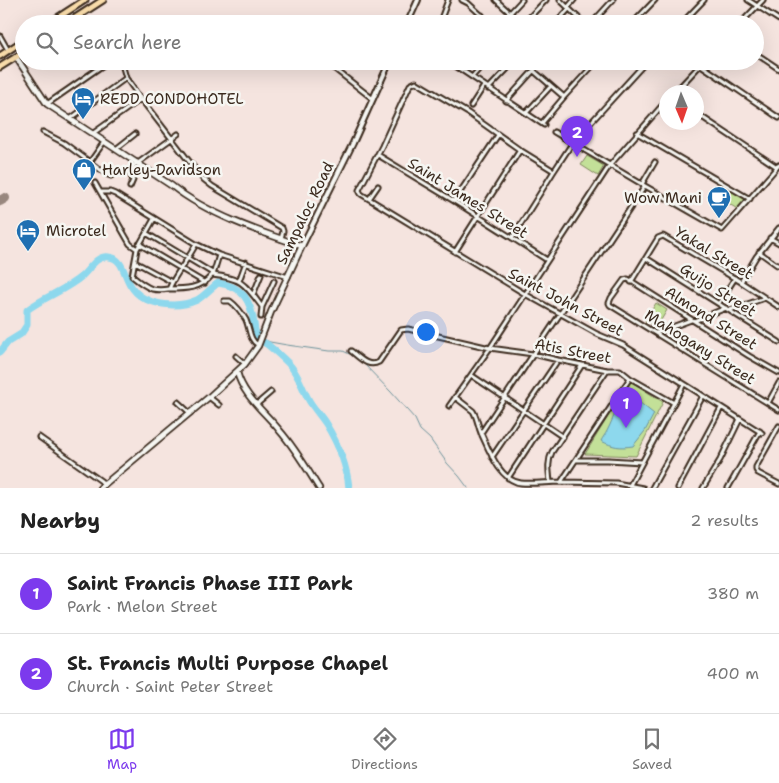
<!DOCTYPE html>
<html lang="en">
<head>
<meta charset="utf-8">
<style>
  :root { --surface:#fff; --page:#f2f2f2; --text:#222; --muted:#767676; --line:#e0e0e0; --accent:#7c3aed }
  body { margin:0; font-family:"Shantell Sans",sans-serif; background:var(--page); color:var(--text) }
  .compass { position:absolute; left:659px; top:85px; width:45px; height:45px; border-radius:50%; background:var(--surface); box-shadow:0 5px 20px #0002; rotate:178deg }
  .you { position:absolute; left:425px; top:331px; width:18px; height:18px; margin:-12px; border:4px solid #fff; border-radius:50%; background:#1a73e8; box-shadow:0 0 0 8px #1a73e833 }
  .badge { display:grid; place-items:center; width:32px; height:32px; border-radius:50%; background:var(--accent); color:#fff; font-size:16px; font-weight:700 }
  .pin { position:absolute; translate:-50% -41px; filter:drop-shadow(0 1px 2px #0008) }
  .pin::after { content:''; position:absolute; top:26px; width:18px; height:15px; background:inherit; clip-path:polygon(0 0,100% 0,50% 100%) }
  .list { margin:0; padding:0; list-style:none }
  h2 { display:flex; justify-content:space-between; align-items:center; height:65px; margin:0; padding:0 20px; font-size:21px }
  h2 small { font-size:16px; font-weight:400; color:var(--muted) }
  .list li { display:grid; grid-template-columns:32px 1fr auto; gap:15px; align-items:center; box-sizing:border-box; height:80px; padding:0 20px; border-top:1px solid var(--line) }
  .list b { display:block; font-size:19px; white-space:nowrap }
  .list p { margin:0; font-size:16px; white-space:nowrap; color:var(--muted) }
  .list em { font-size:16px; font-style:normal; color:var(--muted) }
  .icon { flex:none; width:28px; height:28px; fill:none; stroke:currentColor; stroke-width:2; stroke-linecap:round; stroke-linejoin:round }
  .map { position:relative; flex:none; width:779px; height:488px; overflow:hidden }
  .search { position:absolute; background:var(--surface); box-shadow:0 5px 20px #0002; left:15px; right:15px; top:15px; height:55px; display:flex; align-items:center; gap:12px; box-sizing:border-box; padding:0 18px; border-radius:28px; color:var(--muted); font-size:19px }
  .sheet { height:225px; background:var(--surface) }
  nav { display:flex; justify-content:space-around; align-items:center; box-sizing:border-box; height:70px; border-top:1px solid var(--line); background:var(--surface); font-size:14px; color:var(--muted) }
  nav a { display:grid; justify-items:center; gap:2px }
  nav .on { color:var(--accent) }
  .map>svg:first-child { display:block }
</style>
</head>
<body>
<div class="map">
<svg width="779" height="488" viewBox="0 0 779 488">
  <rect width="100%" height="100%" fill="#f5e4df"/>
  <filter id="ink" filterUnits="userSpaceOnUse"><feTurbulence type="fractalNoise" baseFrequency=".02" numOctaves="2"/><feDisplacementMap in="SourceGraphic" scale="10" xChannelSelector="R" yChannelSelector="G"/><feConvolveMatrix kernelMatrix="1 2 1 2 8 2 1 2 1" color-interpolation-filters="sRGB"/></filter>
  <g filter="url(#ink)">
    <!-- green -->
    <path fill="#c3e098" stroke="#7f855b" d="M587 156 604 166 598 176 581 165Z
      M728 188 749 200 739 210 721 199Z
      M656 303 667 310 657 327 645 321Z
      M630 381 663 402 636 456 585 454Z"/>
    <!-- water -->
    <path fill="#8dd8ed" stroke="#6c929a" d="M632 394 639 402 654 414 645 431 633 446C619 448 614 447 601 441 603 437 605 435 607 431 614 418 617 402 632 394Z"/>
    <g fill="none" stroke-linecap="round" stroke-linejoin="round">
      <!-- stream -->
      <path stroke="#6c929a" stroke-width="1" d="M263 339 270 342 287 345 329 351H343L354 356 363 363 391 392 415 419 420 430 430 439 447 463 459 476 468 488"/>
      <!-- river -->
      <path stroke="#8dd8ed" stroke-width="7" d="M0 352 8 342 21 334 27 325V310C44 297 66 290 82 276 90 269 96 255 109 257 123 258 124 276 131 286 143 306 177 309 197 300 203 297 211 288 218 283 243 286 251 301 254 324 255 329 255 335 258 338 261 341 265 343 268 345 274 350 282 357 288 363 299 374 302 389 310 402 315 410 321 416 326 424 337 442 347 466 349 488"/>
      <!-- taxiway -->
      <path stroke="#98877e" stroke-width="10" d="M0 201 5 198"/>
      <!-- minor casing -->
      <g stroke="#3b2a1e" stroke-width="7">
        <path id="minor" d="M462 0 468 3 491 24
          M496 0 522 24
          M560 0 585 24
          M748 0 779 20
          M510 13 522 0
          M439 24 448 0
          M475 24 482 15
          M523 24 546 0
          M555 24 568 10V7L574 0
          M591 24 613 0
          M632 24 655 0
          M681 24 704 0
          M740 24 763 0
          M0 36 8 50
          M755 53 779 69
          M448 61 544 125
          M122 64 126 78 141 99 195 169 202 178 212 186 282 228 283 231 281 239
          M701 65 779 118
          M336 70 373 99
          M534 71 564 97
          M472 77 486 61
          M488 89 515 61
          M675 92 704 61
          M506 101 542 61
          M47 104 109 61
          M471 106 484 86
          M526 113 551 86
          M696 113 777 167
          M70 119 126 78
          M542 123 564 97 597 61
          M43 132 64 143 106 174 111 176 116 171 129 172
          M554 132 645 186 722 230 779 165
          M637 133 750 199
          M92 134 141 99
          M116 149 135 134
          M378 155 454 201 547 260
          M90 162 104 142
          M138 163 178 134
          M554 171 520 150 468 113 416 82 410 85 382 146 359 190 361 194 525 294 597 334 623 345 762 433
          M95 183 130 244 137 249
          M642 184 655 162
          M130 187 133 180 129 172 137 162
          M101 192H110L115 194 196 244 219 255 288 277
          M369 199 378 186
          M454 201 498 135
          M154 219 137 249 132 276C138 281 144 286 152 289 157 290 163 290 168 289 185 289 201 289 212 275 242 278 245 284 262 307
          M146 233 214 274
          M512 238 554 171 573 142 647 61
          M770 238 779 243
          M139 244 205 283
          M455 252 520 150
          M759 252 777 265H779
          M646 258 779 342
          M135 262 172 282
          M213 275 219 255
          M239 281 246 262
          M631 282 658 238 663 236 741 282 779 307
          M741 282 756 257 779 228
          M169 289C175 274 188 260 196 244
          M253 295 261 275
          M224 301H230C237 306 242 313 246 320 250 329 249 340 258 345
          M719 303 735 278
          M730 310 765 298
          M261 317 262 307 274 281
          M694 321 726 308
          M656 333 691 320
          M351 351C360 358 368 368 379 362L401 330 408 329 490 348 533 354 558 360 607 370H620L630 378 674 403
          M236 356 245 364
          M779 373 749 356 628 279 624 280 611 298 609 303 610 305 779 410
          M471 375 563 437
          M209 397 219 405
          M455 397 473 411C477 417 478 426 481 433 489 450 500 481 521 483 534 484 548 482 561 482L630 378
          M178 402 190 413
          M768 403 779 383
          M257 404 271 392
          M449 406 490 348 610 165 666 101
          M779 426 756 467V470L758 473 779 484
          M481 433 645 186
          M39 437 101 481 104 485
          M492 457 558 360
          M576 460H608L642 462
          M508 478 582 365
          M550 482C549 472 547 462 552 452L607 370
          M561 482 616 483 643 488
          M630 485 684 384
          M652 488 703 396
          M678 488 721 408
          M703 488 720 460 740 419
          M728 488 760 431"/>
      </g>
      <!-- tertiary casing -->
      <g stroke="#3b2a1e" stroke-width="8">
        <path id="tertiary" d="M407 24 418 0
          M302 246 353 143 390 61"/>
      </g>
      <!-- secondary casing -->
      <g stroke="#3b2a1e" stroke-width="8">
        <path id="secondary" d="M16 57 47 104 172 186C207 214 260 232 302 246L271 312 258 346 245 364 209 397 100 488
          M237 372C243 396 266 413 280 431 295 448 307 469 319 488"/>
      </g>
      <!-- trunk casing -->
      <g stroke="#3b2a1e" stroke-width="9">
        <path id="trunk" d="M48 24 85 0
          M66 24 103 0
          M0 56 24 40
          M0 67 24 52"/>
      </g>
      <!-- minor -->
      <use href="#minor" stroke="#f6f6f2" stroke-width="3"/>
      <!-- tertiary -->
      <use href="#tertiary" stroke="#f6f6f2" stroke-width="4"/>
      <!-- secondary -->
      <use href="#secondary" stroke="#f6f6f2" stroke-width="4.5"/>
      <!-- trunk -->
      <use href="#trunk" stroke="#faddab" stroke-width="5"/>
    </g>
  </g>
  <!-- icons -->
  <defs>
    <g id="hotel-pin" transform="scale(1.25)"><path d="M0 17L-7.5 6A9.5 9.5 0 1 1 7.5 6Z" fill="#1f6fb2" stroke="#f6f6f2"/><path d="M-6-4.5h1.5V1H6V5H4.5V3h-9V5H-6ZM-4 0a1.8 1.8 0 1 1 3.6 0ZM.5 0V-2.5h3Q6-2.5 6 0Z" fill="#fff"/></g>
    <g id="shop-pin" transform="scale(1.25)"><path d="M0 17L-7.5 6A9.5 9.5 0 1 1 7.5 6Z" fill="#1f6fb2" stroke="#f6f6f2"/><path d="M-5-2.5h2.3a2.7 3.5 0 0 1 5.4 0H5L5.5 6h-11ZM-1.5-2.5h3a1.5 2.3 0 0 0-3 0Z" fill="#fff"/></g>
    <g id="cafe-pin" transform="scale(1.25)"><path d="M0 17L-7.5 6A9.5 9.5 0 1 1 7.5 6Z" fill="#1f6fb2" stroke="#f6f6f2"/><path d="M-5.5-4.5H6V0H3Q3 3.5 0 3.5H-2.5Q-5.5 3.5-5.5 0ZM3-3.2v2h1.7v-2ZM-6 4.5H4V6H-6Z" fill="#fff"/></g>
  </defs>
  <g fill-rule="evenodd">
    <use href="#hotel-pin" x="83" y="99"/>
    <use href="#shop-pin" x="84" y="170"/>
    <use href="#cafe-pin" x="719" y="198"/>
    <use href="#hotel-pin" x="28" y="231"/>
  </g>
  <g text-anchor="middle" stroke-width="5" stroke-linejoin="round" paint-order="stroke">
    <!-- poi labels -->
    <g font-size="15" fill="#3b2a1e" stroke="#f6f6f2" text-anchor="start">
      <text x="100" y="104">REDD CONDOHOTEL</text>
      <text x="102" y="175">Harley-Davidson</text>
      <text x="702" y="203" text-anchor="end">Wow Mani</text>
      <text x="46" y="236">Microtel</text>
    </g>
    <!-- street labels -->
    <g font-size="15" fill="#3b2a1e" stroke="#f6f6f2">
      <text transform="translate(468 198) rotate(32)" y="5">Saint James Street</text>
      <text transform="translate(305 213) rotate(-64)" y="5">Sampaloc Road</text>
      <text transform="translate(714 253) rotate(31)" y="5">Yakal Street</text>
      <text transform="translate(718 290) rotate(32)" y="5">Guijo Street</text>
      <text transform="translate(566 302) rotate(28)" y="5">Saint John Street</text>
      <text transform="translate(711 318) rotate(32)" y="5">Almond Street</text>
      <text transform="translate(700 347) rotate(32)" y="5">Mahogany Street</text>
      <text transform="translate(573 351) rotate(11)" y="5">Atis Street</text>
    </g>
  </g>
</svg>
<svg class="compass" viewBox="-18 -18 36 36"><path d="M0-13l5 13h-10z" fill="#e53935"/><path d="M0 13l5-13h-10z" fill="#767676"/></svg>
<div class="you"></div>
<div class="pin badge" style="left:626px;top:428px">1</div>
<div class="pin badge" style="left:577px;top:157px">2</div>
<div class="search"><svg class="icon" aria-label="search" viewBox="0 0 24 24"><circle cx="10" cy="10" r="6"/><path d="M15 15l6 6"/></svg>Search here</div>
</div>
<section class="sheet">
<h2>Nearby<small>2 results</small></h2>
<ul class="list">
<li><span class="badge">1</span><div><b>Saint Francis Phase III Park</b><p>Park · Melon Street</p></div><em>380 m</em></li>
<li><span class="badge">2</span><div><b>St. Francis Multi Purpose Chapel</b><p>Church · Saint Peter Street</p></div><em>400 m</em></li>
</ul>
</section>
<nav>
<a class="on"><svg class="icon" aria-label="map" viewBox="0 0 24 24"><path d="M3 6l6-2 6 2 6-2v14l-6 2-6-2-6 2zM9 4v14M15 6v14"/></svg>Map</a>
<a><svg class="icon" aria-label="directions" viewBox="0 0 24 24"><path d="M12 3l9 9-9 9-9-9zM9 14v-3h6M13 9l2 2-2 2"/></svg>Directions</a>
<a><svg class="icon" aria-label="saved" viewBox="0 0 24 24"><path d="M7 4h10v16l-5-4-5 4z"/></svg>Saved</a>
</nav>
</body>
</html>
